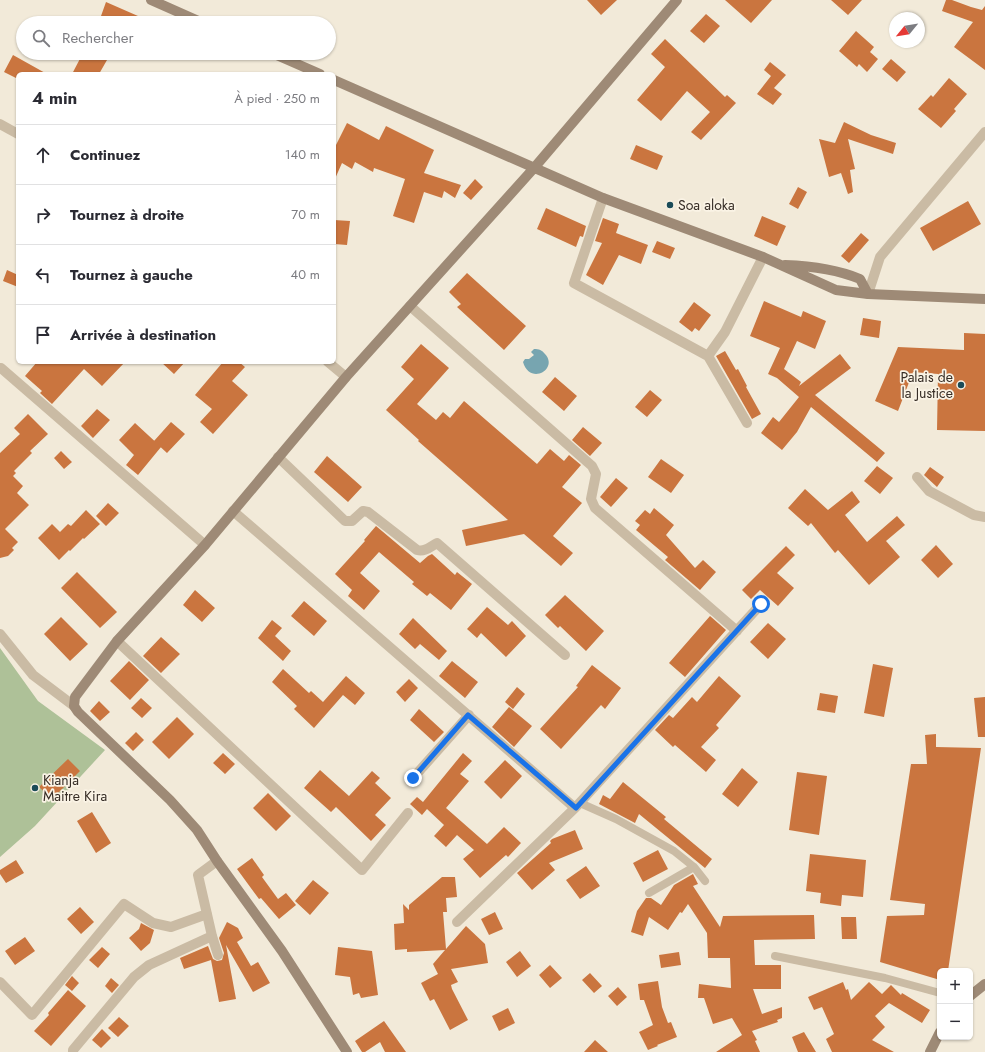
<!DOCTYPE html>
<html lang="fr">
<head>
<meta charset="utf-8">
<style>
  :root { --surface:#fff; --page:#f2f2f3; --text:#2b2b33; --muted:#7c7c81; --line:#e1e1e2 }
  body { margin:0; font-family:Jost,sans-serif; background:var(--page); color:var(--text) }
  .controls { position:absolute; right:12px; bottom:12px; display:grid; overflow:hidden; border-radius:6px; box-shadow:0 1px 3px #0004 }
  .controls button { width:36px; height:36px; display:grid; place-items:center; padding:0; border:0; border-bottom:1px solid var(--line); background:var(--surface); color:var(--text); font:20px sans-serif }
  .compass { position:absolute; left:889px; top:12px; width:36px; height:36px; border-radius:50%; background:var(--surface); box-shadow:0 1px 3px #0004; rotate:240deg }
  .stop { position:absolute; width:12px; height:12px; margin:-9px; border:3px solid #1a73e8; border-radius:50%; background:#fff }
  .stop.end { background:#1a73e8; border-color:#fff; box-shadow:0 1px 4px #0008 }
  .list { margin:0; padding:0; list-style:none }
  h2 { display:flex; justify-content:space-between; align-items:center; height:52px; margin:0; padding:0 16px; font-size:17px }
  h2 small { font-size:13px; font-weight:400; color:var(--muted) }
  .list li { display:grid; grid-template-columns:26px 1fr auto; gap:12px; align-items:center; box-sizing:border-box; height:60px; padding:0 16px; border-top:1px solid var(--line) }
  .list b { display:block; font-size:15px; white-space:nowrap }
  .list em { font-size:13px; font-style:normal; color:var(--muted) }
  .icon { flex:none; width:22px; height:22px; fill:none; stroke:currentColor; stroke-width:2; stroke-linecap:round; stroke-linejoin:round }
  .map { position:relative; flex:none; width:985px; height:1052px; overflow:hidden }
  .search { position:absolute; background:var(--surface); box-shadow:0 1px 3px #0004; left:16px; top:16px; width:320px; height:44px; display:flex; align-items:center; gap:10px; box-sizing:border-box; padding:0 14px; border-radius:22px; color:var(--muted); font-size:15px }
  .panel { position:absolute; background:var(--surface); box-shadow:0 1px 3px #0004; left:16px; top:72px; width:320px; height:292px; border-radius:6px }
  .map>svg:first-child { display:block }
</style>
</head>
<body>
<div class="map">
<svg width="985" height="1052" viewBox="0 0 985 1052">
  <rect width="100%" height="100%" fill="#f2ead9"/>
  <!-- green -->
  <path fill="#aec198" d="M0 648 38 701 105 750 35 826 0 857Z"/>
  <!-- water -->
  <path fill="#77a5b0" d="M534 349C539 349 542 350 545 354 559 369 530 386 523 362L525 359H529L534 355 531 352Z"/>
  <!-- building -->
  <path fill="#ca753f" d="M587 0H617L601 15Z
    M725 0H772L751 23Z
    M831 0H862L848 15Z
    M946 0H952L971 7 982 10 985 6V70L954 47 973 22 942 11Z
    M106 2 154 23H117L101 16Z
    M706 14 720 26 704 43 690 31Z
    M856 31 874 47 870 52 878 59 867 72 859 64 857 67 839 51Z
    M665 39 725 97 727 95 736 103 701 140 691 132 710 112 687 91 661 121 637 100 665 67 651 54Z
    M83 53H111L99 74H72Z
    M13 55 47 74H18V79L4 72Z
    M891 59 906 72 897 82 882 69Z
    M770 62 786 75 774 88 782 94 773 105 757 94 771 76 764 70Z
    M949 78 967 94 954 109 956 111 941 128 918 109 931 95 933 97Z
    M844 122 871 135 896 143 893 154 848 139 855 169 850 170 853 192 848 194 841 173 829 177 819 139 835 143Z
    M347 123 379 140 386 126 434 150 424 173 461 185 455 198 444 191 442 198 424 192 414 223 393 216 405 179 374 168 373 172 355 162 352 169 342 163 334 181V149Z
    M636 145 663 156 657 170 630 159Z
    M475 179 483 187 471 200 463 193Z
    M798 187 807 192 798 209 789 204Z
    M968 201 981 224 933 251 920 228Z
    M546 208 586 226 583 237 580 236 576 247 537 229Z
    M762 216 786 226 777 246 754 236Z
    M603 218 619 224 616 233 648 245 641 264 619 255 603 285 586 275 602 243 595 241Z
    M334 220 350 221 347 245 334 244Z
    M861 233 869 240 849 263 841 256Z
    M657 241 675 248 670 259 652 252Z
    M7 270 18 275V287L3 281Z
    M467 273 526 326 504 350 457 307 461 304 449 292Z
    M764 301 801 317 803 311 826 321 815 349 797 341 784 369 801 382 799 386 840 354 851 368 815 395 885 453 877 462 811 407 797 432 782 450 761 433 773 417 779 422 799 397 777 378 768 374 780 348 750 336Z
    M694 302 711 315 699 331 695 328 692 332 679 322Z
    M863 318 881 321 879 338 860 335Z
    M964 333 985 334V431L937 430 938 374 913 372 898 411 875 401 898 347 964 350Z
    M421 344 449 368 417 404 436 420 443 412 450 418 464 401 537 464 550 449 564 461 569 455 581 465 562 487 582 503 553 536 573 553 561 566 524 534 466 546 462 530 508 520 418 441 419 440 386 410 414 379 401 367Z
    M725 351 736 370 738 369 747 386 746 387 761 414 752 419 716 356Z
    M37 362H125L102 386 84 369 52 404 40 393 42 391 25 376Z
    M161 362H185L174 374Z
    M223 362H239L245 367 232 381 248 395 213 434 200 422 212 409 195 395Z
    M555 377 577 396 564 411 542 392Z
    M650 390 662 400 647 417 635 407Z
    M97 409 110 420 93 438 81 426Z
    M28 414 48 434 30 451 32 453 14 471 16 473 13 476 23 486 17 493 29 505 5 529 18 542 12 548 14 550 8 556 0 558V453L20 434 14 428Z
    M171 422 185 434 167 453 154 441Z
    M135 423 161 447 138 475 126 465 134 455 119 440Z
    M583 427 602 443 590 456 572 440Z
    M61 451 72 462 64 469 54 458Z
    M327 456 362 487 348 502 314 472Z
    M661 459 684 475 671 493 648 477Z
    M877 466 893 478 880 494 864 481Z
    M930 467 944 477 937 487 924 475Z
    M616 478 628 488 611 507 600 497Z
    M805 489 828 510 852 491 860 502 845 515 867 542 897 516 905 525 886 541 900 557 869 585 838 550 835 553 811 523 808 526 788 508Z
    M108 503 119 513 106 526 96 516Z
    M654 508 674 525 666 535 695 568 703 560 716 572 700 590 665 560 668 557 636 530 640 525 635 521 645 510 650 514Z
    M86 510 100 524 84 539 83 538 70 551 69 550 59 560 38 538 52 524 60 532 68 524 71 526Z
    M376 526 420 563 428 556 432 554 455 575 457 572 472 584 451 610 430 593 427 596 412 584 414 582 379 552 360 573 380 591 364 610 348 596 352 590 335 574 365 541 364 540Z
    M936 545 953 564 938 578 921 560Z
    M786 546 795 555 777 573 794 588 778 606 760 590 751 599 742 590Z
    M77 572 117 612 100 628 61 588Z
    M195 590 215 608 202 622 183 605Z
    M565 595 604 631 586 651 560 626 558 628 545 615Z
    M304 601 327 621 314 636 291 616Z
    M487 607 508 625 512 621 526 636 506 657 481 633 477 638 467 629Z
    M710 616 726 630 685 677 669 663Z
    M61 617 88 644 70 661 44 634Z
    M413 618 447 651 439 660 420 644 415 649 399 634Z
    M272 620 282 628 275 636 291 651 283 661 258 638Z
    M768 623 786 639 768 659 750 642Z
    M161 637 180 654 161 673 143 656Z
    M129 661 149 680 130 700 110 681Z
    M452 661 478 682 465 698 439 676Z
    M873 664 893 668 884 717 864 713Z
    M592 665 621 688 605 709 601 705 561 749 540 729 578 687 576 686Z
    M283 669 309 693 311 691 323 702 346 676 365 693 355 705 343 695 314 728 294 709 297 706 272 682Z
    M719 676 741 696 716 725 719 728 701 747 716 760 706 772 675 745 673 747 655 730 669 715 673 718 692 697 697 702Z
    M409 679 418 688 405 702 396 692Z
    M517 687 525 694 513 709 505 702Z
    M820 693 838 696 835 713 817 710Z
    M985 697V737H978L974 698Z
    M141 698 152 708 142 718 131 708Z
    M99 701 110 712 100 721 90 711Z
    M509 707 532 726 514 747 492 727Z
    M419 709 444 732 434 742 410 720Z
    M177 717 194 734 169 759 152 742Z
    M136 732 144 740 133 751 125 743Z
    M936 734V747L981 748 948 971H940V980L880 962 887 916 924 915 925 904 890 900 911 764H927L925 735Z
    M223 753 235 764 225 774 213 763Z
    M463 753 472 761 460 774 469 781 446 808 487 844 504 827 521 843 508 857 506 855 480 878 463 859 474 850 457 835 446 847 434 836 444 825 427 809 422 815 410 804 417 797 423 802Z
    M68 759 80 771 52 799 39 787Z
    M505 760 522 776 501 799 484 782Z
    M742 768 758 782 738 807 722 794Z
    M320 770 349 796 372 771 380 778 375 783 391 798 375 815 386 825 371 841 336 807 331 812 304 788Z
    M797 772 827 776 819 835 789 830Z
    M623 782 666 817 664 819 712 859 705 868 639 814 635 823 599 804 603 795 610 799Z
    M268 793 291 816 276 831 253 808Z
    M92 812 111 843 96 853 77 821Z
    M575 830 583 849 549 863 555 870 532 890 517 873 551 843 550 841 552 839Z
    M658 850 668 869 643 882 633 863Z
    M810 854 866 860 863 897 842 895 841 906 820 903 821 893 806 891Z
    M252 858 264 875 262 877 278 899 286 893 296 905 279 919 261 898 259 899 237 869Z
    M16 860 24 873 6 883 0 874V870Z
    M586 866 600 886 580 899 566 880Z
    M693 874 698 884 693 886 720 927 723 916 814 915 815 939 754 940 755 965H781V989H753L762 1014 782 1007V1018L777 1020 778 1022 752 1031 757 1040 755 1041 760 1052H716L742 1035 732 1018 713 1024 704 998H698L699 984 731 988 730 958H708L707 933 688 904 682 913 680 912 668 930 649 917 643 936 631 932 637 911 646 898H651L661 905 674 885Z
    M442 877H455L457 897 446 898 447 912H443L446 949 466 926 485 944 488 963 451 969 458 982 451 985 452 989 468 1020 450 1030 434 999 430 1001 421 983 438 974 433 964 445 950 407 952V949L395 950 394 924 404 923 403 904 409 910V905Z
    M313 880 329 893 310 915 295 901Z
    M80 907 94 922 81 934 67 919Z
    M495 912 503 929 489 935 481 919Z
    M841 917H856L857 939H842Z
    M227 922 238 928 243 938 237 942 251 966 258 962 270 983 253 992 226 945 236 999 219 1002 211 960 184 969 180 958 208 946 213 959 217 961 222 960 224 953 219 938Z
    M141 923 154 930 150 943 141 951 129 938 139 929Z
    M25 937 35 951 15 965 5 951Z
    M102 947 110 954 98 968 89 960Z
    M338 947 372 951 378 995 361 998 359 993 353 995 350 977 335 975Z
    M520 951 531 966 517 977 506 962Z
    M679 952 681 965 661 968 659 955Z
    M550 965 562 978 550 988 539 975Z
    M590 973 602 986 594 993 582 980Z
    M72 976 79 983 72 991 65 985Z
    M111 978 119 985 112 993 105 986Z
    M658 981 662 1007 668 1023 671 1022 677 1037 657 1045 658 1046 648 1050 639 1032 653 1025 644 1000H640L638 984Z
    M843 982 846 990 848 989 851 1000 869 982 882 994 891 985 901 995 902 993 930 1010 922 1023 889 1003 875 1016 885 1027 872 1040 894 1052H832L826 1039 834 1034 822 1007 814 1010 808 997Z
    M618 987 627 997 617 1006 608 996Z
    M68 990 86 1006 51 1046 34 1031 49 1015 48 1013Z
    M508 1008 515 1023 499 1031 492 1016Z
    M119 1017 129 1026 118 1037 108 1028Z
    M384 1021 406 1052H385L380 1042 365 1052H362L355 1041Z
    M102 1029 111 1038 101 1048 92 1040Z
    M804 1032 816 1052H798L792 1037Z
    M595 1040 608 1052H584Z"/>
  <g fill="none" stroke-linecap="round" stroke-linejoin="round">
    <!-- lane -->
    <path stroke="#cabba4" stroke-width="8" d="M580 803 616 819 674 851 694 867 705 881
      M649 893 694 867
      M775 956 885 978 940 993"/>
    <!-- street -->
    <path stroke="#cabba4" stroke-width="10" d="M0 124 18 134
      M603 198 574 283 708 356 747 423
      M868 294 880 257 985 132
      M410 306 592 466 596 474 591 499 595 508 737 631
      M708 356 725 332 763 257
      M328 362 346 377
      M1 368 205 545
      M278 457 345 521H352L363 511 368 512 417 550C425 552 430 547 437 543L565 655
      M917 477 929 491 974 515 985 517
      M233 511 575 808
      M0 634 33 675 74 706
      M117 641 362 870 408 813
      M413 778 469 715
      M217 861 198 875 212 936 218 955
      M457 922 575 808 761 604
      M0 982 32 1015 124 904 153 923 171 927 207 914
      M73 1052V1050L134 977 149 965 212 936"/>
    <!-- secondary -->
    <path stroke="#9e8a76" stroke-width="10" d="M151 0 203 23
      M272 53 320 74
      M334 80 603 198 763 257 836 290 868 294 985 299
      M785 265C811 266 836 269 860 279L868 294
      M970 996 985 984
      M347 1052 282 951 217 861 197 830 170 800 78 712 74 706 75 697 117 641 205 545 346 377 534 168 677 0
      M930 1052 940 1032"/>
  </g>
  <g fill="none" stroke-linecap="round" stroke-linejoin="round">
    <!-- route -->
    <path stroke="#1a73e8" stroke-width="5" d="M413 778 468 715 576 808 761 604"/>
  </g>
  <!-- markers -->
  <g fill="#1a4b58" stroke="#faf3e5" stroke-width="1.5">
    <circle cx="670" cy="205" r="4"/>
    <circle cx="961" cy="385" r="4"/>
    <circle cx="35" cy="788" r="4"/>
  </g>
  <g text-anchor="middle" stroke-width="3.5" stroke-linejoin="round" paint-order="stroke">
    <!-- poi labels -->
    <g font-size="14" fill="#362d26" stroke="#faf3e5" text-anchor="start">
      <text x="678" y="210">Soa aloka</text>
      <text x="953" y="382" text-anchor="end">Palais de<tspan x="953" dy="16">la Justice</tspan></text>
      <text x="43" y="785">Kianja<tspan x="43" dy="16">Maitre Kira</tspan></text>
    </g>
  </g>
</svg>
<div class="controls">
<button>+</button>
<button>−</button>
</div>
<svg class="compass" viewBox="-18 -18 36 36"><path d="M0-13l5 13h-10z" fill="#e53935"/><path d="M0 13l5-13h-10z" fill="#7c7c81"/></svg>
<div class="stop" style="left:761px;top:604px"></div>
<div class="stop end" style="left:413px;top:778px"></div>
<div class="search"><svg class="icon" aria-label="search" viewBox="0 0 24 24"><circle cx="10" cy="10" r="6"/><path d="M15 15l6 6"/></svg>Rechercher</div>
<section class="panel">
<h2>4 min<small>À pied · 250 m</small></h2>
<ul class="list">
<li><svg class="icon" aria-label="ahead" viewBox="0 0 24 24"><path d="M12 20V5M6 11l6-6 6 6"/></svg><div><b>Continuez</b></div><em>140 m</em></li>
<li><svg class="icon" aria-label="right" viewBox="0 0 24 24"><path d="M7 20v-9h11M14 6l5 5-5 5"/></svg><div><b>Tournez à droite</b></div><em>70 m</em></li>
<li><svg class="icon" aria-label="left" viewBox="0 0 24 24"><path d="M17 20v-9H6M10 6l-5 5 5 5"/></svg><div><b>Tournez à gauche</b></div><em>40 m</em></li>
<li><svg class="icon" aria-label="arrive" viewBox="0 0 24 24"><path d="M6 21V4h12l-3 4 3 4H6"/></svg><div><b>Arrivée à destination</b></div></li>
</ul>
</section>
</div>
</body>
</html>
